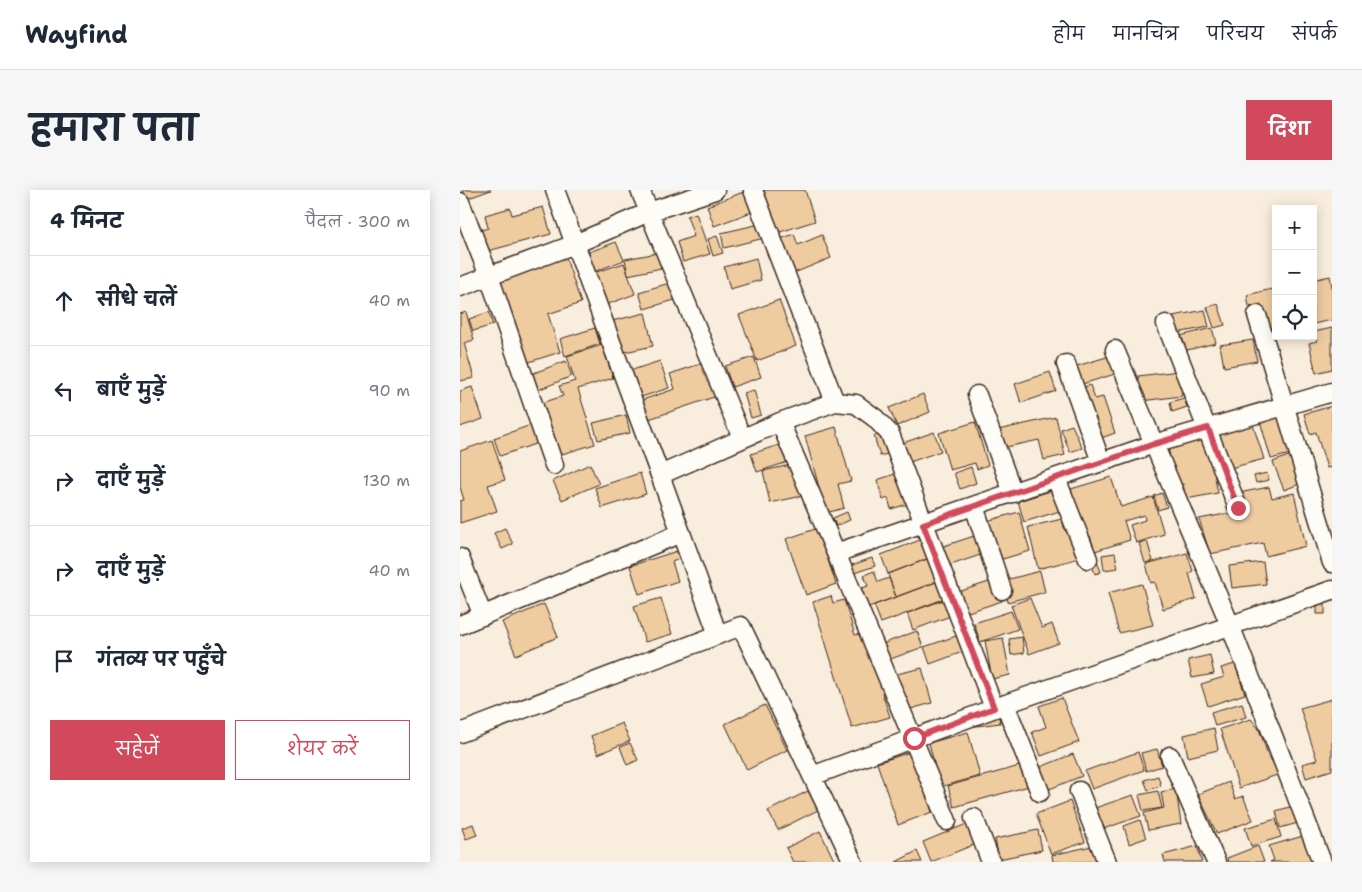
<!DOCTYPE html>
<html lang="hi">
<head>
<meta charset="utf-8">
<style>
  :root { --surface:#fff; --page:#f6f6f7; --text:#1f2937; --muted:#747a83; --line:#e0e1e3; --accent:#d1495b }
  body { margin:0; font-family:"Shantell Sans","Playpen Sans Deva",sans-serif; background:var(--page); color:var(--text) }
  .controls { position:absolute; right:15px; top:15px; display:grid; overflow:hidden; border-radius:0px; box-shadow:0 2px 12px #0003 }
  .controls button { width:45px; height:45px; display:grid; place-items:center; padding:0; border:0; border-bottom:1px solid var(--line); background:var(--surface); color:var(--text); font:25px sans-serif }
  .stop { position:absolute; width:15px; height:15px; margin:-11px; border:4px solid #d1495b; border-radius:50%; background:#fff }
  .stop.end { background:#d1495b; border-color:#fff; box-shadow:0 1px 5px #0008 }
  .list { margin:0; padding:0; list-style:none }
  h2 { display:flex; justify-content:space-between; align-items:center; height:65px; margin:0; padding:0 20px; font-size:21px }
  h2 small { font-size:16px; font-weight:400; color:var(--muted) }
  .list li { display:grid; grid-template-columns:32px 1fr auto; gap:15px; align-items:center; box-sizing:border-box; height:90px; padding:0 20px; border-top:1px solid var(--line) }
  .list b { display:block; font-size:19px; white-space:nowrap }
  .list em { font-size:16px; font-style:normal; color:var(--muted) }
  .actions { display:flex; gap:10px; padding:15px 20px }
  .actions a { flex:1; padding:11px 0; border:1px solid var(--accent); border-radius:0px; text-align:center; font-size:18px; color:var(--accent) }
  .actions .main { background:var(--accent); color:#fff }
  .icon { flex:none; width:28px; height:28px; fill:none; stroke:currentColor; stroke-width:2; stroke-linecap:round; stroke-linejoin:round }
  .map { position:relative; flex:none; width:872px; height:672px; overflow:hidden; border-radius:0px }
  header { display:flex; align-items:center; gap:30px; box-sizing:border-box; height:70px; padding:0 25px; background:var(--surface); border-bottom:1px solid var(--line) }
  header strong { font-size:24px }
  nav { display:flex; gap:28px; margin-inline-start:auto; font-size:18px }
  .intro { display:flex; align-items:center; justify-content:space-between; box-sizing:border-box; height:120px; padding:0 30px }
  h1 { margin:0; font-size:35px }
  .button { padding:12px 22px; border-radius:0px; background:var(--accent); color:#fff; font-size:18px; font-weight:700 }
  main { display:flex; gap:30px; padding:0 30px }
  aside { flex:1; background:var(--surface); border-radius:0px; box-shadow:0 2px 12px #0003 }
  .map>svg:first-child { display:block }
</style>
</head>
<body>
<header>
<strong>Wayfind</strong>
<nav><a>होम</a><a>मानचित्र</a><a>परिचय</a><a>संपर्क</a></nav>
</header>
<div class="intro"><h1>हमारा पता</h1><a class="button">दिशा</a></div>
<main>
<aside>
<h2>4 मिनट<small>पैदल · 300 m</small></h2>
<ul class="list">
<li><svg class="icon" aria-label="ahead" viewBox="0 0 24 24"><path d="M12 20V5M6 11l6-6 6 6"/></svg><div><b>सीधे चलें</b></div><em>40 m</em></li>
<li><svg class="icon" aria-label="left" viewBox="0 0 24 24"><path d="M17 20v-9H6M10 6l-5 5 5 5"/></svg><div><b>बाएँ मुड़ें</b></div><em>90 m</em></li>
<li><svg class="icon" aria-label="right" viewBox="0 0 24 24"><path d="M7 20v-9h11M14 6l5 5-5 5"/></svg><div><b>दाएँ मुड़ें</b></div><em>130 m</em></li>
<li><svg class="icon" aria-label="right" viewBox="0 0 24 24"><path d="M7 20v-9h11M14 6l5 5-5 5"/></svg><div><b>दाएँ मुड़ें</b></div><em>40 m</em></li>
<li><svg class="icon" aria-label="arrive" viewBox="0 0 24 24"><path d="M6 21V4h12l-3 4 3 4H6"/></svg><div><b>गंतव्य पर पहुँचे</b></div></li>
</ul>
<div class="actions"><a class="main">सहेजें</a><a>शेयर करें</a></div>
</aside>
<div class="map">
<svg width="872" height="672" viewBox="0 0 872 672">
  <rect width="100%" height="100%" fill="#f9eddd"/>
  <filter id="ink" filterUnits="userSpaceOnUse"><feTurbulence type="fractalNoise" baseFrequency=".02" numOctaves="2"/><feDisplacementMap in="SourceGraphic" scale="10" xChannelSelector="R" yChannelSelector="G"/><feConvolveMatrix kernelMatrix="1 2 1 2 8 2 1 2 1" color-interpolation-filters="sRGB"/></filter>
  <g filter="url(#ink)">
    <!-- building -->
    <path fill="#efcba0" stroke="#3b2a1e" d="M3 0H31L6 9Z
      M304 0H345L355 31 317 43Z
      M286 1 294 21 254 36 247 16Z
      M83 17 91 44 24 62 18 41 28 38 25 25 50 18 52 25Z
      M236 23 250 64 223 72 217 52 234 46 227 26Z
      M300 34 304 48 264 58 261 43Z
      M334 44 338 55 362 45 371 68 334 83 320 49Z
      M257 46 263 63 253 66 248 49Z
      M156 52 164 70 131 83 124 64Z
      M104 62 121 113 88 124 100 162 66 173 34 85Z
      M198 63 201 78 168 85 165 69Z
      M296 68 301 90 270 99 264 77Z
      M164 73 175 104 143 116 131 84Z
      M870 86 872 97V130L853 134V90Z
      M213 92 218 109 184 119 179 102Z
      M816 98V142L808 144 801 114 789 117 787 105Z
      M319 110 336 156 297 171 279 125Z
      M758 114 765 135 754 138 747 117Z
      M745 120 749 137 711 144 707 127Z
      M6 122 14 150 4 153 14 188 0 191V124Z
      M29 122 33 135 13 141 9 129Z
      M185 123 193 156 160 163 152 131Z
      M135 138 140 154 105 166 100 149Z
      M752 138 756 153 719 162 716 147Z
      M872 138V179L856 183 849 153 857 151 854 142Z
      M793 150 797 171 764 177 760 155Z
      M142 155 153 188 118 199 135 254 99 265 82 213 103 206 99 196 115 191 107 166Z
      M650 166 655 184 616 196 610 178Z
      M294 167 301 187 272 197 265 176Z
      M106 171 112 186 78 200 71 184Z
      M200 171 209 198 175 209 166 182Z
      M243 173 257 206 183 231 176 212 215 199 210 184Z
      M719 181 722 206 681 211 678 186Z
      M590 182 596 201 561 213 555 194Z
      M630 195 635 209 643 207 655 243 636 250 618 199Z
      M12 197 23 229 0 237V201Z
      M294 200 301 225 291 228 284 203Z
      M463 204 470 222 437 236 429 218Z
      M724 208 727 217 712 222 710 212Z
      M872 216V277L867 278 856 242 850 244 844 224Z
      M166 225 170 243 138 250 133 233Z
      M819 226 834 263 811 269 800 231Z
      M596 227 605 265 584 270 579 250 542 258 538 240Z
      M515 232 528 275 517 279 515 273 490 280 479 243Z
      M792 232 804 269 767 279 756 243Z
      M71 235 78 253 40 266 34 248Z
      M612 235 622 258 610 262 601 239Z
      M376 237 391 291 378 294 384 318 366 323 345 246Z
      M474 242 481 261 450 272 443 253Z
      M421 244 427 264 420 266 414 246Z
      M747 249 758 303 726 309 723 294 716 295 708 257Z
      M32 250 45 290 28 295 37 321 0 333V311L4 310 0 297V261Z
      M328 252 334 270 297 282 291 264Z
      M831 265 842 293 824 300 813 272Z
      M130 274 139 294 102 310 93 291Z
      M335 274 342 306 310 313 303 281Z
      M511 277 516 293 500 299 494 283Z
      M180 283 186 304 142 318 135 298Z
      M438 283 448 314 431 319 428 308 423 310 417 290Z
      M807 283 809 290 796 293 794 286Z
      M651 287 661 317 693 307 704 344 676 353 670 335 685 330 684 325 664 331 670 350 635 361 630 346 626 347 611 299Z
      M809 297 812 308 834 303 846 356 806 366 803 353 750 364 739 329 781 321 779 303Z
      M597 299 603 320 564 332 558 311Z
      M702 303 707 317 698 320 694 306Z
      M387 322 390 330 376 336 373 328Z
      M559 322 570 361 539 370 523 332Z
      M602 329 605 341 613 339 620 368 578 379 568 337Z
      M361 337 367 353 363 355 376 394 346 405 326 349Z
      M45 338 53 354 42 359 34 343Z
      M520 344 526 363 485 377 478 358Z
      M460 350 467 369 428 384 421 365Z
      M687 351 693 371 685 373 679 353Z
      M217 361 219 369 212 372 218 391 179 404 170 376Z
      M634 362 641 382 635 384 628 364Z
      M655 363 658 378 644 380 642 365Z
      M727 363 733 381 729 383 736 409 703 419 695 392 691 393 686 374Z
      M412 368 415 376 394 383 392 375Z
      M467 369 476 392 436 407 428 384Z
      M803 372 806 394 772 398 769 376Z
      M414 381 418 392 429 388 436 407 406 418 399 399 408 396 404 385Z
      M580 381 585 402 548 412 542 391Z
      M535 390 542 411 502 424 495 403Z
      M476 392 483 410 421 433 414 415Z
      M682 394 693 435 659 443 648 403Z
      M371 406 373 413 384 410 395 445 406 442 425 502 422 503 430 527 392 538 353 412Z
      M865 406V424H857V407Z
      M201 408 212 444 185 452 174 416Z
      M486 408 493 425 453 440 447 423Z
      M570 408 582 438 592 434 599 453 569 464 551 415Z
      M84 414 98 447 56 465 42 432Z
      M551 421 558 439 520 452 514 433Z
      M457 441 463 457 428 470 422 454Z
      M499 445 505 461 470 474 464 457Z
      M562 447 564 463 551 465 549 449Z
      M543 448 550 485 532 489 525 451Z
      M750 465 754 484 732 488 728 470Z
      M775 474 785 504 748 516 741 494 764 487 761 478Z
      M462 478 472 513 447 520 437 484Z
      M602 508 619 552 581 566 572 542 586 537 579 516Z
      M872 509V580L846 588 842 574 857 570 840 518Z
      M782 513 786 527 755 536 751 522Z
      M305 515 327 560 287 580 265 534Z
      M538 519 540 533 509 537Z
      M791 529 799 539 808 565 820 584 779 598 760 539Z
      M162 533 170 551 138 564 131 546Z
      M754 538 758 560 728 567 724 545Z
      M508 542 520 586 480 597 469 553Z
      M170 553 178 570 167 575 160 557Z
      M697 559 702 576 686 581 681 563Z
      M453 561 472 622 438 635 417 573Z
      M678 562 684 580 632 599 625 581Z
      M613 564 622 586 587 600 578 578Z
      M563 575 569 596 494 617 488 596Z
      M698 586 701 596 688 600 684 590Z
      M769 592 775 609 783 606 793 630 757 644 738 604Z
      M716 599 721 634 688 640 684 623 704 618 701 602Z
      M348 601 358 620 318 640 308 621Z
      M698 601 702 618 683 621 679 605Z
      M673 605 681 626 643 639 635 618Z
      M610 611 625 652 591 664 576 624Z
      M833 616 838 633 820 638 816 621Z
      M816 629 821 647 791 656 785 638Z
      M680 630 686 648 669 654 664 636Z
      M509 633 518 653 471 672 463 652Z
      M13 634 17 645 6 649 2 638Z
      M578 640 582 660 539 669 535 649Z
      M360 641 375 672H333L326 658Z
      M843 646 852 672H810L814 670 809 656Z
      M632 656 636 672H593L592 665Z
      M737 656 742 672H705L703 665Z
      M798 656 804 672H768L767 668Z
      M457 661 462 672H436Z"/>
    <g fill="none" stroke-linecap="round" stroke-linejoin="round">
      <!-- street casing -->
      <g stroke="#3b2a1e" stroke-width="21">
        <path id="street" d="M180 0 189 22 115 54 200 285
          M255 0 189 22 282 248
          M293 0 375 212 320 232
          M0 12 29 86 94 275
          M0 97 115 54 95 0
          M797 125 872 373
          M706 134 778 318
          M606 174 641 272
          M517 205 553 303
          M375 212 396 214 415 228 430 244 534 518
          M596 288 628 369
          M514 316 542 400
          M0 368 23 426
          M0 435 221 343
          M258 445 200 285 320 232 376 363
          M545 514 580 602
          M0 543 281 436 393 672
          M710 566 756 672
          M352 586 554 511 872 400
          M619 601 647 672
          M514 628 531 672
          M487 631 376 363 694 254 655 160
          M862 672 770 435 694 254 872 202"/>
      </g>
      <!-- street -->
      <use href="#street" stroke="#fdfcf7" stroke-width="18"/>
    </g>
  </g>
  <g fill="none" stroke-linecap="round" stroke-linejoin="round" filter="url(#ink)">
    <!-- route -->
    <path stroke="#d1495b" stroke-width="6" d="M454 548 534 518 463 334 694 254 748 238 778 318"/>
  </g>
</svg>
<div class="controls">
<button>+</button>
<button>−</button>
<button><svg class="icon" aria-label="locate" viewBox="0 0 24 24"><circle cx="12" cy="12" r="6"/><path d="M12 2v4M12 18v4M2 12h4M18 12h4"/></svg></button>
</div>
<div class="stop" style="left:454px;top:548px"></div>
<div class="stop end" style="left:778px;top:318px"></div>
</div>
</main>
</body>
</html>
